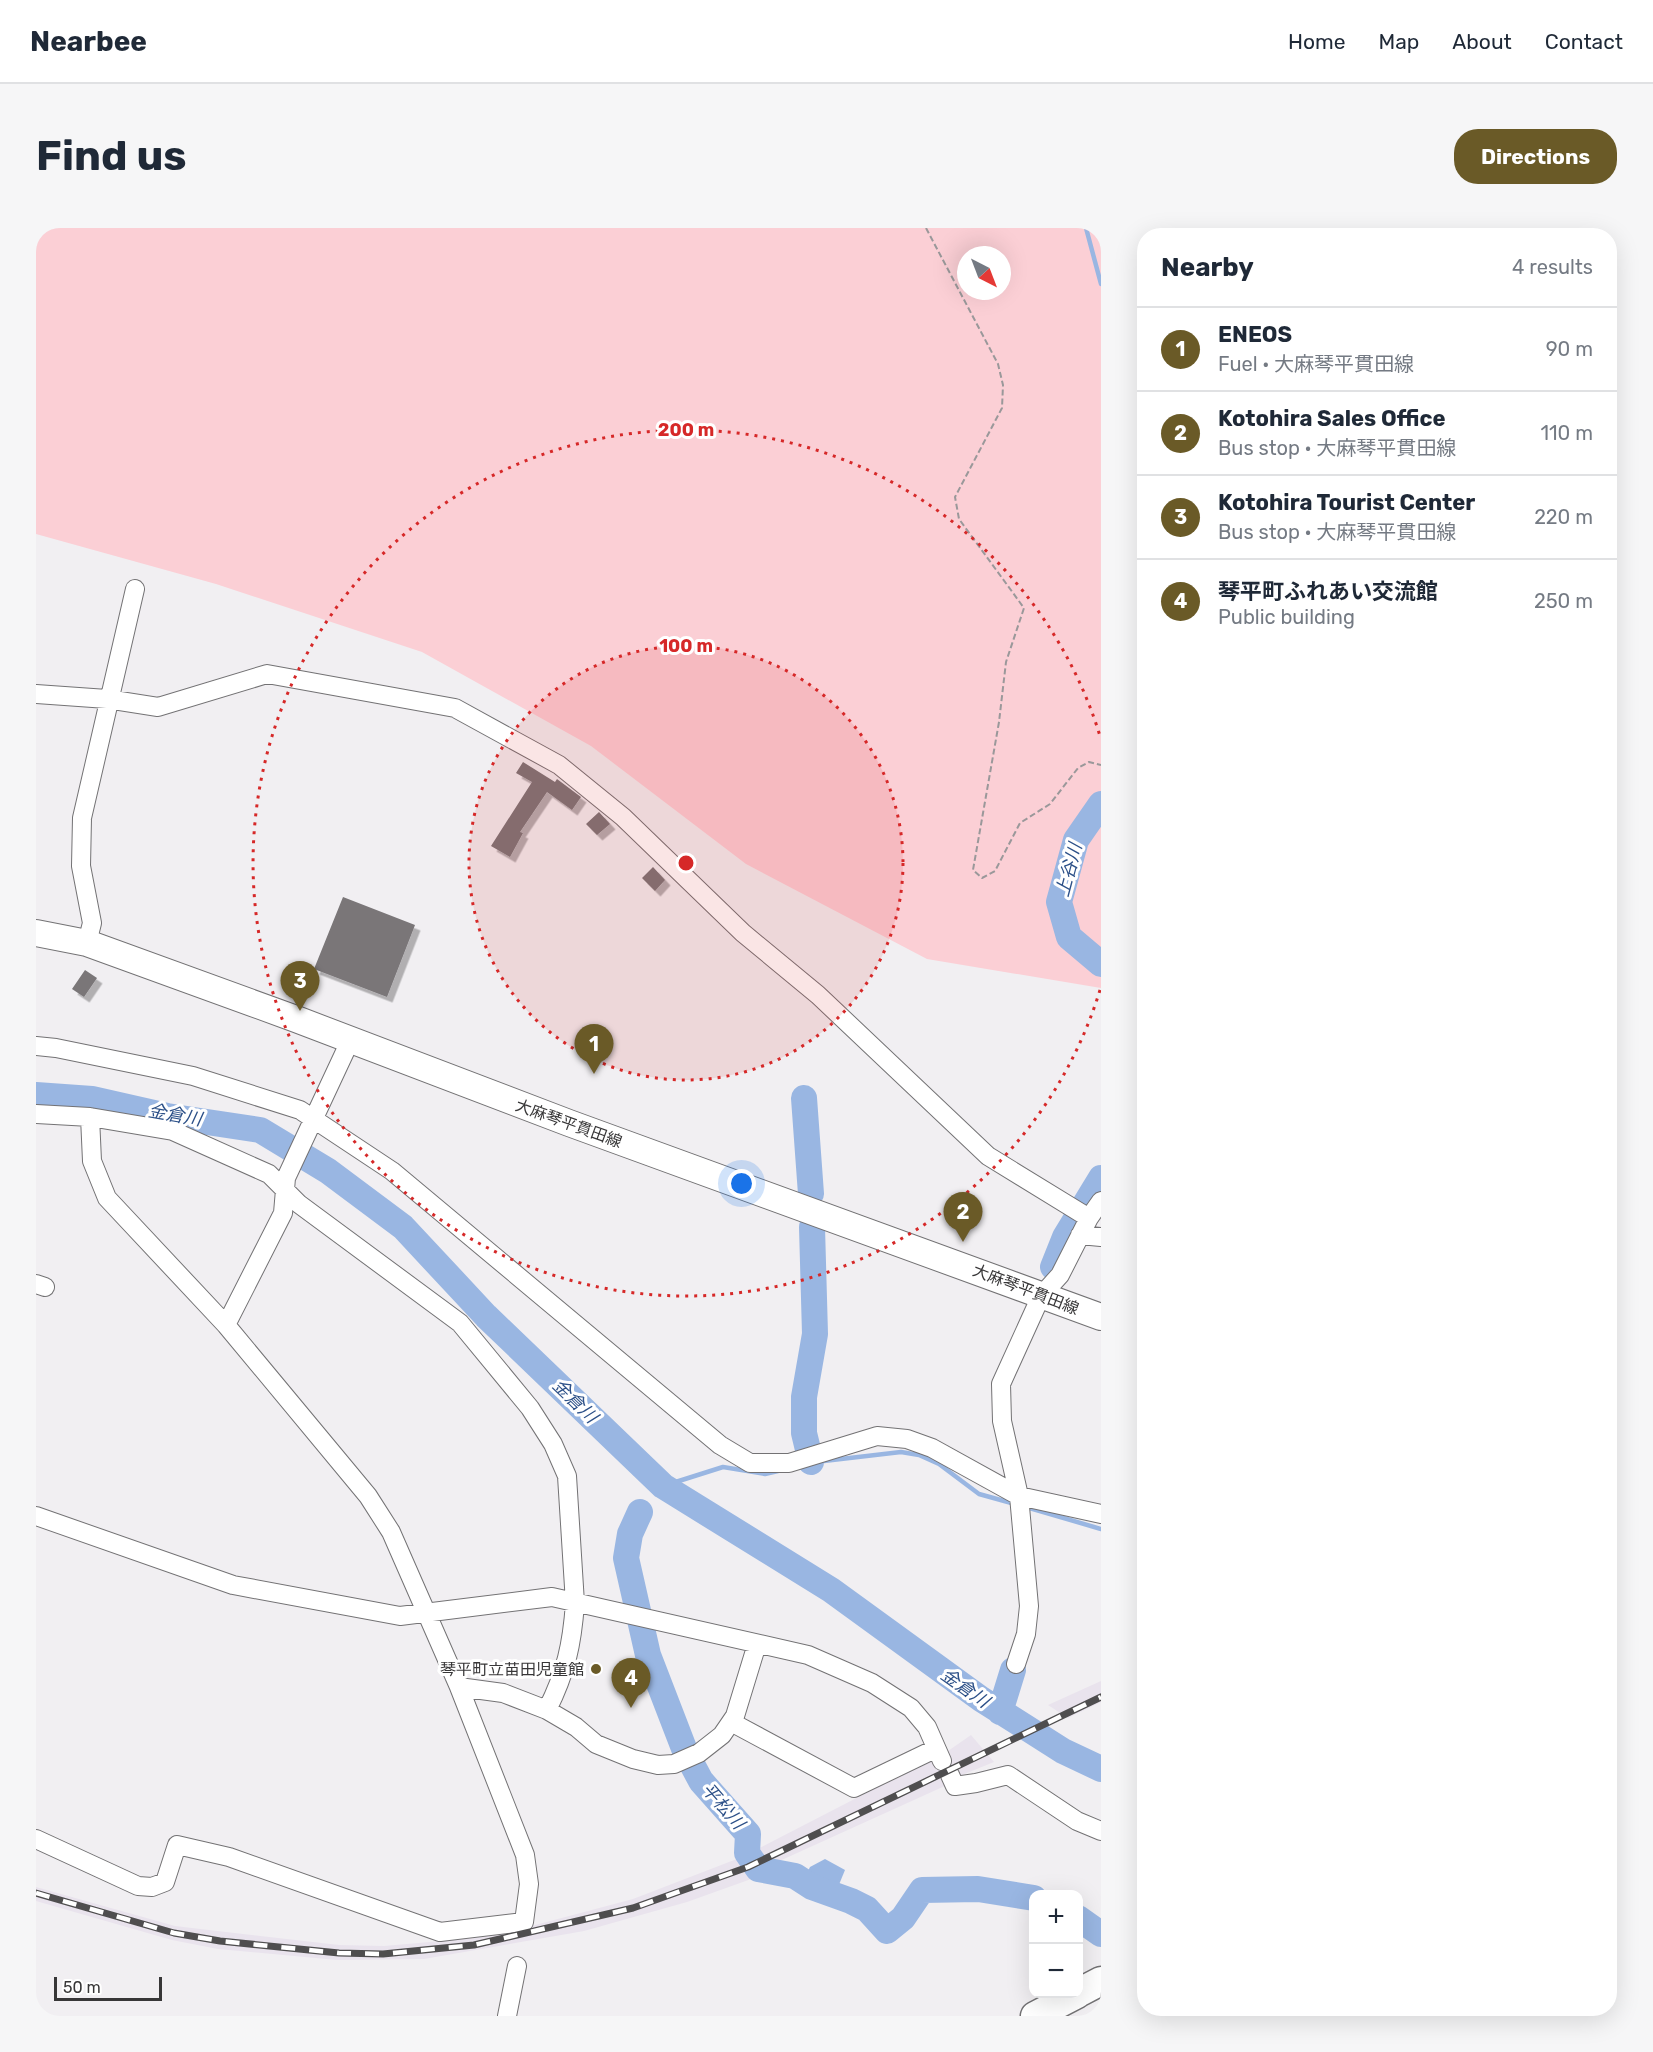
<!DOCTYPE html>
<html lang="en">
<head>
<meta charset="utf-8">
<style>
  :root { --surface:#fff; --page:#f6f6f7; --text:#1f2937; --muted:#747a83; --line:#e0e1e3; --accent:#6a5a27 }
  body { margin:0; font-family:Rubik,"Noto Sans JP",sans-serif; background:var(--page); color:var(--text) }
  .controls { position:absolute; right:18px; bottom:18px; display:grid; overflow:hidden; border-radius:12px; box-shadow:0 6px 24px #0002 }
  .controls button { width:54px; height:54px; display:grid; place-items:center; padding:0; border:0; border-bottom:2px solid var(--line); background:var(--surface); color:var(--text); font:30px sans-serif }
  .compass { position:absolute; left:921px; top:18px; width:54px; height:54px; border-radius:50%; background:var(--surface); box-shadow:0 6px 24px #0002; rotate:138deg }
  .scale { position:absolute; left:18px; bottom:15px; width:108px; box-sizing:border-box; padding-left:6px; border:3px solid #373637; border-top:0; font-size:16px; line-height:21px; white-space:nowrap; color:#373637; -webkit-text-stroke:4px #fff; paint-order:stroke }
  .you { position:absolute; left:706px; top:956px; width:21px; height:21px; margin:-15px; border:4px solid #fff; border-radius:50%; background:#1a73e8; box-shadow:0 0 0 9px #1a73e833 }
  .badge { display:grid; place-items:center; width:39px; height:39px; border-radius:50%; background:var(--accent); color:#fff; font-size:20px; font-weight:700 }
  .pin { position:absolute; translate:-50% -50px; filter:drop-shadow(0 2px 3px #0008) }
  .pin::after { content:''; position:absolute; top:32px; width:21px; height:18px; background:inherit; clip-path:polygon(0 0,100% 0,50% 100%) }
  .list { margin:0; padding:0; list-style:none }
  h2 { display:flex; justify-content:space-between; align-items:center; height:78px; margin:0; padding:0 24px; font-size:26px }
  h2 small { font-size:20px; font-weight:400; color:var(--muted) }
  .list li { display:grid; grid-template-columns:39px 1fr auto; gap:18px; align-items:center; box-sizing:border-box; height:84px; padding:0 24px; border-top:2px solid var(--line) }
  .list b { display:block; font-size:22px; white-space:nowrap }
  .list p { margin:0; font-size:20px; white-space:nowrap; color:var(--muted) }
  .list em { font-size:20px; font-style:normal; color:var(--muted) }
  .map { position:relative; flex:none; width:1065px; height:1788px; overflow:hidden; border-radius:24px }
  header { display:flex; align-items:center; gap:36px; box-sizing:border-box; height:84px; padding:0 30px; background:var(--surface); border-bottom:2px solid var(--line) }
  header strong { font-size:28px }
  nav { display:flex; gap:33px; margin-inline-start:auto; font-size:21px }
  .intro { display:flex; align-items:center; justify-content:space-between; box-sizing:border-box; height:144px; padding:0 36px }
  h1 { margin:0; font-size:42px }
  .button { padding:15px 27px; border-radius:24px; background:var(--accent); color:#fff; font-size:21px; font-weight:700 }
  main { display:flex; gap:36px; padding:0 36px }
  aside { flex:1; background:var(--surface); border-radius:24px; box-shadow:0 6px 24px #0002 }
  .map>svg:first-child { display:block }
</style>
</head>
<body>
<header>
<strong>Nearbee</strong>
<nav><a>Home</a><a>Map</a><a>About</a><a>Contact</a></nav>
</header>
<div class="intro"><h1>Find us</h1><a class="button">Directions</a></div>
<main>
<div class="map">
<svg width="1065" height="1788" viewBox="0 0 1065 1788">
  <defs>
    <filter id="shadow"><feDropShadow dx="5.5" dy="5.5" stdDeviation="0" flood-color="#0004"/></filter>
  </defs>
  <rect width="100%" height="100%" fill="#f1eff2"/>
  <!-- built -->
  <path fill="#e9e3ed" d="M1065 1453V1474L1032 1490 1012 1477Z
    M935 1507 958 1534 921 1549 911 1557 728 1640 718 1623 896 1531 900 1537 914 1529 912 1523Z
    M706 1629 718 1650 651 1674 548 1703 388 1731 301 1732 182 1721 136 1712 0 1673V1659L139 1698 303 1717 348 1718 439 1710 488 1700 597 1671Z"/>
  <!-- green -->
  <path fill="#fbcfd5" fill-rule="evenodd" d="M0 0H1065V760L891 731 710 636 555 518 386 424 180 356 0 306ZM930 27H966V63H930Z"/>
  <!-- water -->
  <path fill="#99b6e2" d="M789 1631 809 1642 802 1659 771 1645 774 1639Z"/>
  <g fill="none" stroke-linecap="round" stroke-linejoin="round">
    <!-- stream -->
    <path stroke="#99b6e2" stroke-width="4.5" d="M1050 0 1065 56
      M788 1233 865 1224 883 1227 903 1236 943 1266 979 1276
      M627 1258 687 1239 729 1246 742 1243
      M990 1279 1065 1301"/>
    <!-- river -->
    <path stroke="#99b6e2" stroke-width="26" d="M1065 576 1040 612 1023 674 1033 709 1065 736
      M0 867 56 871 131 888 224 902 292 943 367 999 450 1088 627 1258 795 1362 945 1471 1027 1523 1065 1541
      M768 870 775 966
      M1017 1039 1029 1009 1065 950
      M775 1234 768 1205V1169L779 1106 776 999
      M604 1284 594 1306 590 1330 612 1427 649 1523 665 1553 712 1606 711 1625 722 1641 759 1648 776 1659 815 1673 831 1681 851 1703 867 1690 886 1662 942 1661 998 1670
      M964 1484 977 1442
      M1042 1690 1065 1706"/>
  </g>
  <!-- building -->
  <path fill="#7a7678" filter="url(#shadow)" d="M487 534 519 554 521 551 545 569 536 582 511 564 484 604 487 605 474 629 455 618 496 554 480 545Z
    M563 584 574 596 561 607 550 596Z
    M617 639 629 652 619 663 606 650Z
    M307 669 379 697 351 769 278 741Z
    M49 742 61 750 48 769 36 761Z"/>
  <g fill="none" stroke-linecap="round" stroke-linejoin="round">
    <!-- minor casing -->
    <g stroke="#737274" stroke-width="20">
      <path id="minor" d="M0 466 71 471 122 479 231 446 419 480 523 537 587 589 707 705 782 767 952 928 1053 990
        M51 715 56 695 45 638 46 590 99 361
        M0 818 20 820 157 848 264 882 356 943 684 1217 714 1235H753L841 1208 871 1211 896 1220 983 1268 1065 1286
        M0 886 54 889 137 903 233 946 263 976 424 1095 494 1180 517 1216 531 1248 539 1375C536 1417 530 1444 511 1482
        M1044 1007 1065 1009
        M0 1056 9 1059
        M190 1097 247 985 250 950 314 813
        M0 1288 197 1357 364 1388 516 1369 772 1427 836 1455 875 1480 891 1499 906 1533
        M980 1436 990 1406 993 1378 983 1268 966 1193 965 1156 1005 1068 1024 1047 1053 990 1065 973
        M423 1459 467 1465 511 1482 540 1499 560 1516 597 1531 622 1537 638 1536 663 1525 686 1507 699 1488 721 1416
        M695 1494 818 1560 899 1521
        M914 1547 919 1558 940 1555 972 1547 1041 1593 1065 1603
        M0 1611 102 1658 116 1659 129 1654 141 1617 193 1629 404 1704 488 1694 493 1656 489 1627 423 1459 355 1304 332 1268 190 1097 71 970 56 933 54 889
        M471 1788 481 1738"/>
    </g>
    <!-- secondary casing -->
    <g stroke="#737274" stroke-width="28">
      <path id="secondary" d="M0 705 51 715 260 791 533 895 1065 1089"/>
    </g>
    <!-- trunk casing -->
    <g stroke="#737274" stroke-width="31">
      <path id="trunk" d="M1042 1765 1065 1753
        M999 1788 1041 1766"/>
    </g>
    <!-- path -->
    <path stroke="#9a989a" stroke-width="2" stroke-dasharray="6 3" stroke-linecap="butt" d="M890 0 962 136 967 157 966 180 919 269 923 291 988 380 970 434 963 494 937 642 946 650 959 643 984 595 1014 576 1042 540 1053 534 1065 537"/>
    <!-- minor -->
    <use href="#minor" stroke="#fff" stroke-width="18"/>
    <!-- secondary -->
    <use href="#secondary" stroke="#fff" stroke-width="26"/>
    <!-- trunk -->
    <use href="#trunk" stroke="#fff" stroke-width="28"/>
    <!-- rail casing -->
    <g stroke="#4f4e4f" stroke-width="7">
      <path id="rail" d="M0 1665 138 1705 184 1713 303 1725 347 1726 438 1717 597 1680 712 1639 1065 1469"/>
    </g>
    <!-- rail -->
    <use href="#rail" stroke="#fff" stroke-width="4.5" stroke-dasharray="14" stroke-linecap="butt"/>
  </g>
  <!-- distance rings -->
  <circle cx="650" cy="635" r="217" fill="#d62828" fill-opacity=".12"/>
  <g fill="none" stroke="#d62828" stroke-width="3" stroke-dasharray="3 6">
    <circle cx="650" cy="635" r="217"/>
    <path d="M1064 762A433 433 0 1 1 1064 508"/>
  </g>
  <!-- markers -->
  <circle fill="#6a5a27" stroke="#fff" stroke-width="2" cx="560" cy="1441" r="6"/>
  <g text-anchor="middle" stroke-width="6" stroke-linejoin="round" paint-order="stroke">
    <!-- street labels -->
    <g font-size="16" fill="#373637" stroke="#fff">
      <text transform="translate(533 895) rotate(20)" y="6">大麻琴平貫田線</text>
      <text transform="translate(990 1061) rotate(21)" y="6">大麻琴平貫田線</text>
    </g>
    <!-- poi labels -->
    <g font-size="16" fill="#373637" stroke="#fff" text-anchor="end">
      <text x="548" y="1447">琴平町立苗田児童館</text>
    </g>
    <!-- water labels -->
    <g font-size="18" font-style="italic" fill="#2c5088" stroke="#fff">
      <text transform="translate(1033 642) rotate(-75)" y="6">上谷川</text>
      <text transform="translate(139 887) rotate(10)" y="6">金倉川</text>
      <text transform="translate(539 1173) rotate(44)" y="6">金倉川</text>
      <text transform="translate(929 1460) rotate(35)" y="6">金倉川</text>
      <text transform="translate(687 1578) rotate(49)" y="6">平松川</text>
    </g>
  </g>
  <circle cx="650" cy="635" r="9" fill="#d62828" stroke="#fff" stroke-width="3"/>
  <g font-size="18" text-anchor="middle" font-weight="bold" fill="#d62828" stroke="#fff" stroke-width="6" stroke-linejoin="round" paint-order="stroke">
    <text x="650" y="208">200 m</text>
    <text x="650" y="424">100 m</text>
  </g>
</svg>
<div class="controls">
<button>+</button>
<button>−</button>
</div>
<svg class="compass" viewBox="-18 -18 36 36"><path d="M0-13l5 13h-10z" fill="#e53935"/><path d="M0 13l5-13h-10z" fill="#747a83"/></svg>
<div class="scale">50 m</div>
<div class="you"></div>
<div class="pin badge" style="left:558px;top:846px">1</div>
<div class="pin badge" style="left:927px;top:1014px">2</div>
<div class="pin badge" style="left:264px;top:783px">3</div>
<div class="pin badge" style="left:595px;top:1480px">4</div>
</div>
<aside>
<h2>Nearby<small>4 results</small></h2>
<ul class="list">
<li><span class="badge">1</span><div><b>ENEOS</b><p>Fuel · 大麻琴平貫田線</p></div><em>90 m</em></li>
<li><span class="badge">2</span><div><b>Kotohira Sales Office</b><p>Bus stop · 大麻琴平貫田線</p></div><em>110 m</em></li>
<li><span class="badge">3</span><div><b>Kotohira Tourist Center</b><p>Bus stop · 大麻琴平貫田線</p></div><em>220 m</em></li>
<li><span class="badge">4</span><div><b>琴平町ふれあい交流館</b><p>Public building</p></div><em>250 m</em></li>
</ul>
</aside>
</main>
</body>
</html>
